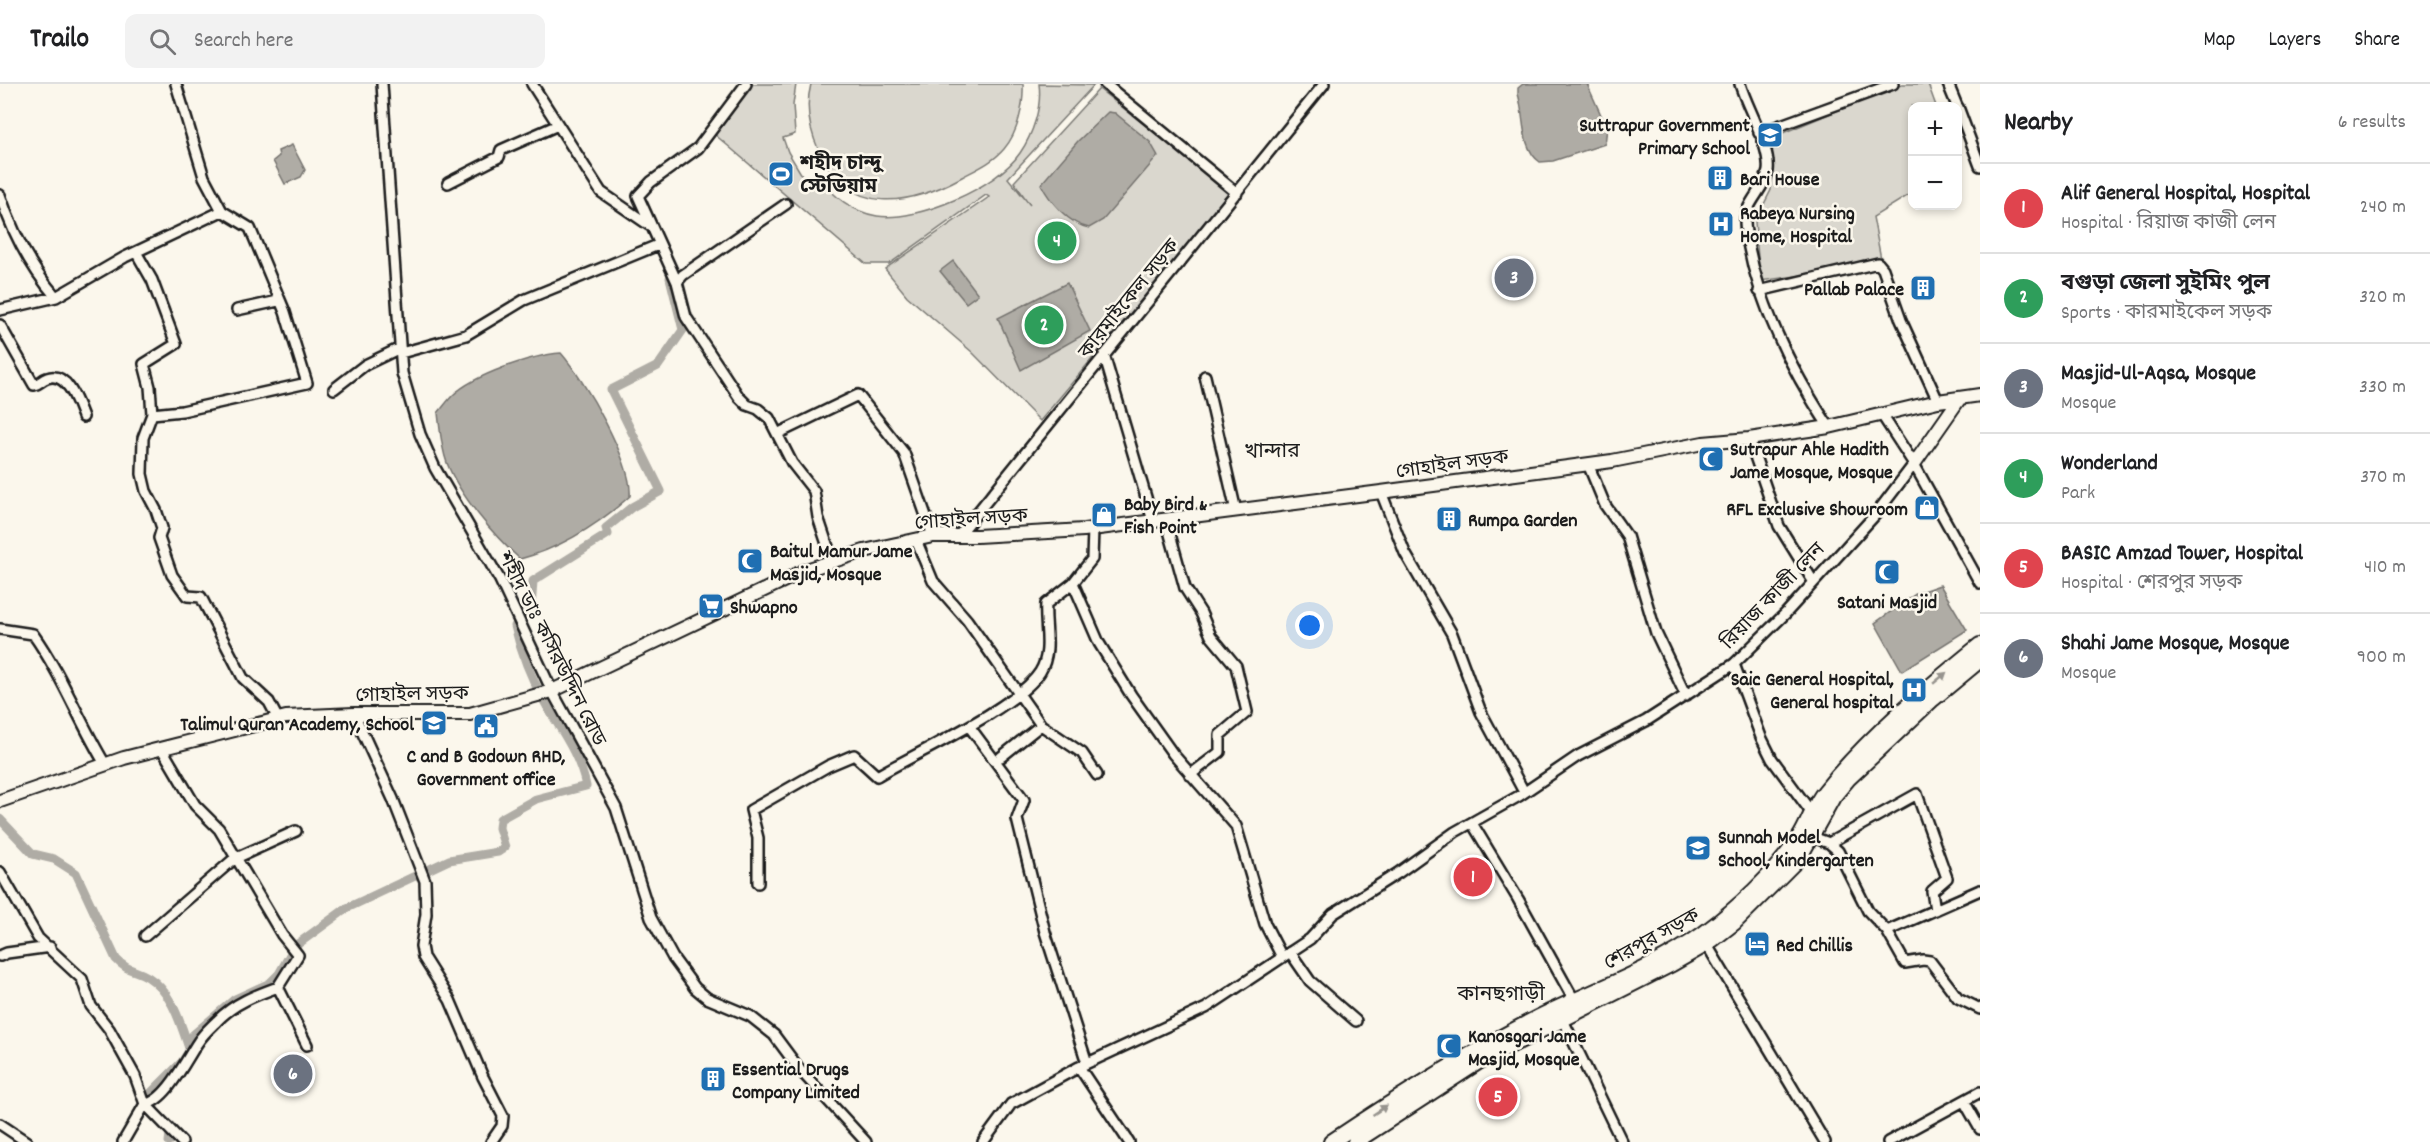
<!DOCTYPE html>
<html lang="en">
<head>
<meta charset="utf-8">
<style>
  :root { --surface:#fff; --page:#f2f2f2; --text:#202124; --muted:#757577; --line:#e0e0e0; --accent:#ea580c }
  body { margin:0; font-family:Dekko,"Noto Sans Bengali",sans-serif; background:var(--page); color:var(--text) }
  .controls { position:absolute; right:18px; top:18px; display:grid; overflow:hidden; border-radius:12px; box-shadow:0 3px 9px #0003 }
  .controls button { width:54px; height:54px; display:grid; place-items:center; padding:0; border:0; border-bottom:2px solid var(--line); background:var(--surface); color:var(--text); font:30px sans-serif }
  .you { position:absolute; left:1310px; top:542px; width:21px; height:21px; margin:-15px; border:4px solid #fff; border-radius:50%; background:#1a73e8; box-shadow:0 0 0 9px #1a73e833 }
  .badge { display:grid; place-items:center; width:39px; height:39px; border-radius:50%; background:var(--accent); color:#fff; font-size:20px; font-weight:700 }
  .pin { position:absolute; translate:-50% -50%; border:3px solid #fff; box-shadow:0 2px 6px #0006 }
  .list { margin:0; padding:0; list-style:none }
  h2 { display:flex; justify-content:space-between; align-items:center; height:78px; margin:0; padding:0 24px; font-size:26px }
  h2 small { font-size:20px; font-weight:400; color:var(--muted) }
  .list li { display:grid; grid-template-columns:39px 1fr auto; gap:18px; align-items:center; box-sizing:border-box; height:90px; padding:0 24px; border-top:2px solid var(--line) }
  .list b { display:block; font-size:22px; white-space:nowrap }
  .list p { margin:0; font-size:20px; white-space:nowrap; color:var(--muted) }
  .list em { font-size:20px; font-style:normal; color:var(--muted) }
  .icon { flex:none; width:33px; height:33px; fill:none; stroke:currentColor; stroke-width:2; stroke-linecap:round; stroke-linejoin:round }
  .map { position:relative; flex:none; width:1980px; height:1058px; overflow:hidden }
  header { display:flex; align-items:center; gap:36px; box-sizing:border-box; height:84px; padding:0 30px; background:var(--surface); border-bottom:2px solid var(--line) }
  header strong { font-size:28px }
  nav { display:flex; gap:33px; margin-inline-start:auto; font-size:21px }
  .search { width:420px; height:54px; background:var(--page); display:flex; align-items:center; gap:15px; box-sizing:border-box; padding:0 21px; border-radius:12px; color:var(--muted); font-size:22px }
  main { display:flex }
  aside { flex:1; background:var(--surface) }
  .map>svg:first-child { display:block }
</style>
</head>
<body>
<header>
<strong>Trailo</strong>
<div class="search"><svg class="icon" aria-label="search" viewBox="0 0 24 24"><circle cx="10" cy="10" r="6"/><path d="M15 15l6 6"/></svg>Search here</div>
<nav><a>Map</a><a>Layers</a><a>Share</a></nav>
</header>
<main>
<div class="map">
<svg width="1980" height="1058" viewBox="0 0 1980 1058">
  <rect width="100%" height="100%" fill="#fbf7ec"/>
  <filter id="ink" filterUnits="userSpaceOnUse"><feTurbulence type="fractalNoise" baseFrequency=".0167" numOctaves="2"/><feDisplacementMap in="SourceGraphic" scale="12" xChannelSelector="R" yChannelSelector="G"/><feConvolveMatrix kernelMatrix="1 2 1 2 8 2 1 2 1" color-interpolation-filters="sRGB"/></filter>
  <g filter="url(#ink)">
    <!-- green -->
    <path fill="#dad7ce" stroke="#7b7a75" stroke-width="1.5" d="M749 0H796L793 21 795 50 783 54 788 68 806 98 817 93C834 112 852 128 877 132 918 138 997 103 1020 69 1033 50 1042 23 1039 0L1094 1 1008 94 1030 121 1014 98 1099 5 1231 109 1040 337 972 268 907 212 885 185 989 113 986 111 889 180H866L713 49Z
      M811 0H1023C1024 21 1018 49 1004 65 993 78 977 85 962 93 909 122 849 133 819 67 809 45 805 23 811 0Z
      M1902 0H1928L1936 22H1912V109L1873 133 1882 180 1760 197 1755 138 1771 106 1773 53Z"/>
    <!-- water -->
    <path fill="#afaca5" stroke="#74726e" stroke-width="1.5" d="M1523 0H1587L1607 44 1605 60 1553 77 1540 78C1520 64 1525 31 1518 10V4Z
      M1108 28 1115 29 1150 58 1158 72 1103 136 1089 144C1069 140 1050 118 1041 100L1078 57Z
      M292 61 305 86 301 93 285 100 273 77 279 72 278 67Z
      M953 177 978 210 966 219 940 187Z
      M1067 199 1090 247 1021 286 998 234Z
      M561 269C584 295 633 379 630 412 599 440 561 464 520 475 494 452 460 412 447 379 441 363 440 345 438 329 443 323 448 316 453 311 474 291 532 271 561 269Z
      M1940 501 1967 546 1902 587 1875 539 1917 509Z"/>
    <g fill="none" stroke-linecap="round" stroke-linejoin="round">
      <!-- canal -->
      <path stroke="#afaca5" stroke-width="9" d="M0 735 33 770 54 775 76 789 116 875C128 888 135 885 148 893 172 908 180 938 189 964
        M154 1023 149 1011 182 978 190 966 193 951 235 915 270 899 279 890 295 862 347 824 449 776 498 768 505 763 499 744 500 735 536 715 586 702C579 668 559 644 543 615 530 592 521 568 515 542L531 525 533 497 608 450 606 444 632 423 661 407 611 306 658 282 683 246 670 194
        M169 1058 171 1042"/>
      <!-- minor casing -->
      <g stroke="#1c1c1c" stroke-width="14">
        <path id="minor" d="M176 0 204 93 222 127
          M382 0 402 289 420 350 435 384 500 496 552 607 616 724 651 834 673 874 695 904 707 914 750 932 774 951 800 986 866 1058
          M532 0 601 108 649 141
          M746 0 698 64 651 98 638 112 677 198 686 233 739 313 747 321 758 325 769 334 792 379 814 407 818 433 833 478
          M1105 0 1237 109
          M1740 0C1747 24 1771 63 1768 87 1765 104 1745 120 1745 137 1745 152 1750 166 1753 182 1769 241 1795 292 1829 343
          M1948 0 1957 22
          M1958 23 1980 82
          M1759 49 1893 0
          M448 99 499 73 501 66 558 41
          M0 111C12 147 31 184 56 213
          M136 168 152 196 176 260 144 280 150 303 152 330 143 354 142 390 146 407 156 426 162 444 159 454 172 491 187 512 201 513 243 594 269 618 278 635
          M677 198 683 191 786 120
          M1759 207 1878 179 1883 185 1901 236 1938 317
          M0 226 56 213 125 173 222 127 250 144 285 228 307 299 182 327 152 330
          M237 226 278 217
          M0 241 34 301C40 300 41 296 47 294 67 286 78 320 83 333
          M401 269 466 251 524 216 658 161
          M1104 271 1153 437
          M1205 292 1236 427
          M334 305 365 281 400 264
          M1882 331 1914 380 1980 499
          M779 349 858 311 904 369 933 452
          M1749 355 1779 442 1813 497
          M1588 380 1605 421 1627 452 1656 549 1686 612
          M1381 408 1405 469 1452 550 1481 628 1524 708
          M1166 436 1185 504 1201 529 1211 552 1236 582 1247 628 1220 651V668L1190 691
          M1093 445 1092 475 1073 499 1099 559 1131 611 1173 670 1236 742 1265 840 1282 873
          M960 450 1324 0
          M916 456 933 497 967 536 1041 641 1082 669 1097 691
          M0 545 33 550C62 591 79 637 105 680
          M1734 580 1761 653 1772 675 1811 728
          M354 630 393 715 425 797 426 830 421 862 423 873 450 916 483 993 503 1032 502 1042 491 1058
          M969 642 1024 716 1017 735 1045 848 1087 979
          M162 665 195 721 219 745 282 851 298 871 278 903 307 961
          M1001 673 1041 641
          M1472 739 1518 815 1574 916
          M1807 751 1829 759 1838 767 1868 827 1887 847 1905 879 1923 876 1930 877 1958 914 1980 925
          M1829 759 1917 710 1947 794 1932 807 1935 826
          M0 788 38 854 82 895 91 922 109 945 135 992 145 1020 182 1058
          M758 799V754L751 726 828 682 854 671 877 692C916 669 1018 623 1040 588 1053 567 1044 542 1046 520L1073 499
          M1887 847 1980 806
          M145 852 234 775 296 747
          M1704 856 1825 1058
          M1290 868 1310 897 1356 937
          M0 872 7 869 50 863
          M1561 932 1622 1058
          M1079 983 1129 1058
          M1964 1017 1980 1045
          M145 1020C166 1018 187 974 198 958 203 950 211 943 217 937 234 919 256 911 278 903
          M0 1040 27 1058
          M123 1058 145 1020
          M983 1058 1011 1020 1079 983 1206 924 1310 855 1333 830 1398 789 1455 748 1519 712 1578 672 1646 637 1734 580 1786 529 1876 430 1914 380
          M1888 1058 1980 1008"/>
      </g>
      <!-- major casing -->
      <g stroke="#1c1c1c" stroke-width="16">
        <path id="major" d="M1914 380 1960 314
          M0 717 124 674 286 633 354 630H470L552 607 806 486 864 467 933 452H977L1084 446 1381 408 1612 377 1703 359 1749 355 1829 343 1938 317 1980 311"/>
      </g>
      <!-- highway casing -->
      <g stroke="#1c1c1c" stroke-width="18">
        <path id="highway" d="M1331 1058C1398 1013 1465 971 1537 934 1591 907 1654 886 1703 850 1739 823 1773 792 1799 754 1809 739 1813 721 1825 707 1868 653 1927 604 1980 561
          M1355 1058 1480 977 1672 880 1707 860 1734 839 1799 774 1833 713 1848 695 1933 615 1980 576"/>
      </g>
      <!-- minor -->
      <use href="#minor" stroke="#fbf7ec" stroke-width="9"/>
      <!-- major -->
      <use href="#major" stroke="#fbf7ec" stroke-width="12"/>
      <!-- highway -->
      <use href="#highway" stroke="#fbf7ec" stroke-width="14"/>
    </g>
    <!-- one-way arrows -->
    <defs><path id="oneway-solid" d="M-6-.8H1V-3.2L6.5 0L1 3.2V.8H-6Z" transform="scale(1.5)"/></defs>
    <g fill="#97948e">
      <use href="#oneway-solid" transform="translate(1940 594) rotate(-40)"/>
      <use href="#oneway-solid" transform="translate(1380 1026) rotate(-34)"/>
    </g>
  </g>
  <!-- icons -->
  <defs>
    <g id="school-square" transform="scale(1.35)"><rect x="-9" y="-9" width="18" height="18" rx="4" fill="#1f6fb2" stroke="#fbf7ec"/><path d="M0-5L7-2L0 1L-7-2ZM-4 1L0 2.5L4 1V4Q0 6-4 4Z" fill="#fff"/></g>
    <g id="stadium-square" transform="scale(1.35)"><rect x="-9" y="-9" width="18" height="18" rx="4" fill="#1f6fb2" stroke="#fbf7ec"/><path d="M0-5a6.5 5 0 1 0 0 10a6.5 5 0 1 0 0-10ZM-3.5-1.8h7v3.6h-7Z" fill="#fff"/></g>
    <g id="building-square" transform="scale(1.35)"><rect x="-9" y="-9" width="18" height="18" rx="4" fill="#1f6fb2" stroke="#fbf7ec"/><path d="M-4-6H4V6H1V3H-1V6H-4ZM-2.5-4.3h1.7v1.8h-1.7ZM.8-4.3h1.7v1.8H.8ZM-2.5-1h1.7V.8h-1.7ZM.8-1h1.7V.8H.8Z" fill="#fff"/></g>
    <g id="hospital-square" transform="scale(1.35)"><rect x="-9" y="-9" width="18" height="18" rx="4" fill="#1f6fb2" stroke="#fbf7ec"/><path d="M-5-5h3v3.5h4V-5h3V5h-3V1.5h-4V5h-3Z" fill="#fff"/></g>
    <g id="mosque-square" transform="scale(1.35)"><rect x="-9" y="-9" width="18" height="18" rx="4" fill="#1f6fb2" stroke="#fbf7ec"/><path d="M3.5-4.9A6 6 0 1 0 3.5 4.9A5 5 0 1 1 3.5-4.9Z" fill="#fff"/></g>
    <g id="shop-square" transform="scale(1.35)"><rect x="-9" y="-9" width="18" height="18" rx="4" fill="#1f6fb2" stroke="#fbf7ec"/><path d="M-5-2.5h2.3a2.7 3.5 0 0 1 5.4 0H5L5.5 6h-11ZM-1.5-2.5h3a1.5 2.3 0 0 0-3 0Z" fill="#fff"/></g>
    <g id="supermarket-square" transform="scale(1.35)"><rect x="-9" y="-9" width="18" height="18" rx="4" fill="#1f6fb2" stroke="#fbf7ec"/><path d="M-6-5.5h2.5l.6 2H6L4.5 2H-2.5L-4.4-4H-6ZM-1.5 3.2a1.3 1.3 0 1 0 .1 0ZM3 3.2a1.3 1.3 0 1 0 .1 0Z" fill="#fff"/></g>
    <g id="civic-square" transform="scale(1.35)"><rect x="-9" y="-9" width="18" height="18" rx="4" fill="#1f6fb2" stroke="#fbf7ec"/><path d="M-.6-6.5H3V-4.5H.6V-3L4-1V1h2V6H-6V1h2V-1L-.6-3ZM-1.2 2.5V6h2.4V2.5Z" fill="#fff"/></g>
    <g id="hotel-square" transform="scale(1.35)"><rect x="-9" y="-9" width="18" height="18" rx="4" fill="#1f6fb2" stroke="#fbf7ec"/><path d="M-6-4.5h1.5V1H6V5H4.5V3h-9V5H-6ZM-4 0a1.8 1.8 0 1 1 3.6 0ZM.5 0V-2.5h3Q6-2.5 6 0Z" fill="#fff"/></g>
  </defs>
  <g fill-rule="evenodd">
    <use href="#school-square" x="1770" y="51"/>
    <use href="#stadium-square" x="781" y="90"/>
    <use href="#building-square" x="1720" y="94"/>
    <use href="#hospital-square" x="1721" y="140"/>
    <use href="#building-square" x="1923" y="204"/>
    <use href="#mosque-square" x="1711" y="375"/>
    <use href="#shop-square" x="1927" y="424"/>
    <use href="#shop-square" x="1104" y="431"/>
    <use href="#building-square" x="1449" y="435"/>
    <use href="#mosque-square" x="750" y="477"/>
    <use href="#mosque-square" x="1887" y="488"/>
    <use href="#supermarket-square" x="711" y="522"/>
    <use href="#hospital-square" x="1914" y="606"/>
    <use href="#school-square" x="434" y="639"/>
    <use href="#civic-square" x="486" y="642"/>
    <use href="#school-square" x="1698" y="764"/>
    <use href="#hotel-square" x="1757" y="860"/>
    <use href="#mosque-square" x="1449" y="962"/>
    <use href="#building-square" x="713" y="995"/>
  </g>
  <g text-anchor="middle" stroke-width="5" stroke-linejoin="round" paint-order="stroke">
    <!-- poi labels -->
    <g font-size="20" font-weight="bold" fill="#1c1c1c" stroke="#fbf7ec" text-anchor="start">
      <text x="1750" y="47" text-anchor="end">Suttrapur Government<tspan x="1750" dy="23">Primary School</tspan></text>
      <text x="800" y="85">শহীদ চান্দু<tspan x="800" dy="23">স্টেডিয়াম</tspan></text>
      <text x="1740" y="101">Bari House</text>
      <text x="1740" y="135">Rabeya Nursing<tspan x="1740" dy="23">Home, Hospital</tspan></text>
      <text x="1904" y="211" text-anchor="end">Pallab Palace</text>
      <text x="1730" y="371">Sutrapur Ahle Hadith<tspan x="1730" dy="23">Jame Mosque, Mosque</tspan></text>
      <text x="1124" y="426">Baby Bird &amp;<tspan x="1124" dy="23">Fish Point</tspan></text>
      <text x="1908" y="431" text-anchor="end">RFL Exclusive Showroom</text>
      <text x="1468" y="442">Rumpa Garden</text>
      <text x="770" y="473">Baitul Mamur Jame<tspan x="770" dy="23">Masjid, Mosque</tspan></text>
      <text x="1887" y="524" text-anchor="middle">Satani Masjid</text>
      <text x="730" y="529">Shwapno</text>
      <text x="1894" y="601" text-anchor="end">Saic General Hospital,<tspan x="1894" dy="23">General hospital</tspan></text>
      <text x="414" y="646" text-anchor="end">Talimul Quran Academy, School</text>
      <text x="486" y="678" text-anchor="middle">C and B Godown RHD,<tspan x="486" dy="23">Government office</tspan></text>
      <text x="1718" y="759">Sunnah Model<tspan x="1718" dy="23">School, Kindergarten</tspan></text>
      <text x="1776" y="867">Red Chillis</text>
      <text x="1468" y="958">Kanosgari Jame<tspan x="1468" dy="23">Masjid, Mosque</tspan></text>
      <text x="732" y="991">Essential Drugs<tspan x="732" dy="23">Company Limited</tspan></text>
    </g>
    <!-- street labels -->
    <g font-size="20" fill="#1c1c1c" stroke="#fbf7ec">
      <text transform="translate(1128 214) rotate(-51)" y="7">কারমাইকেল সড়ক</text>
      <text transform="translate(1452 379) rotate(-8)" y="7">গোহাইল সড়ক</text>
      <text transform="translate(971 434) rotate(-4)" y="7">গোহাইল সড়ক</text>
      <text transform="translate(1772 511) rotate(-46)" y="7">রিয়াজ কাজী লেন</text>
      <text transform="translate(553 564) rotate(63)" y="7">শহীদ ডাঃ কসিরউদ্দিন রোড</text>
      <text transform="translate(412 609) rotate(-1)" y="7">গোহাইল সড়ক</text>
      <text transform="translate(1651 854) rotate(-29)" y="7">শেরপুর সড়ক</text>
    </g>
    <!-- neighbourhood labels -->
    <g font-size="21" fill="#1c1c1c" stroke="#fbf7ec">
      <text x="1272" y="373">খান্দার</text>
      <text x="1501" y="916">কানছগাড়ী</text>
    </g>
  </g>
</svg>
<div class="controls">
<button>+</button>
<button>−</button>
</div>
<div class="you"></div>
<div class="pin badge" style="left:1473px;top:793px;background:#e0444e">1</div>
<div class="pin badge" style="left:1044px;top:241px;background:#2e9e5b">2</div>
<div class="pin badge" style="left:1514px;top:194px;background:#6b7280">3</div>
<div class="pin badge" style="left:1057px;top:157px;background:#2e9e5b">4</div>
<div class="pin badge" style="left:1498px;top:1013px;background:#e0444e">5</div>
<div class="pin badge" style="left:293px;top:990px;background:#6b7280">6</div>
</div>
<aside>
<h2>Nearby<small>6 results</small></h2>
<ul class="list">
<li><span class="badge" style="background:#e0444e">1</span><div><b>Alif General Hospital, Hospital</b><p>Hospital · রিয়াজ কাজী লেন</p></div><em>240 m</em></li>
<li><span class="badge" style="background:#2e9e5b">2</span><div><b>বগুড়া জেলা সুইমিং পুল</b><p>Sports · কারমাইকেল সড়ক</p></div><em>320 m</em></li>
<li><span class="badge" style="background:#6b7280">3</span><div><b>Masjid-Ul-Aqsa, Mosque</b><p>Mosque</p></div><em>330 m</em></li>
<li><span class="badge" style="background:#2e9e5b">4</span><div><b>Wonderland</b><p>Park</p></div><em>370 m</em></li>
<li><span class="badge" style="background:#e0444e">5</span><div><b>BASIC Amzad Tower, Hospital</b><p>Hospital · শেরপুর সড়ক</p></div><em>410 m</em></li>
<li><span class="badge" style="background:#6b7280">6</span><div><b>Shahi Jame Mosque, Mosque</b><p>Mosque</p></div><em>900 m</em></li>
</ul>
</aside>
</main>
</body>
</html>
